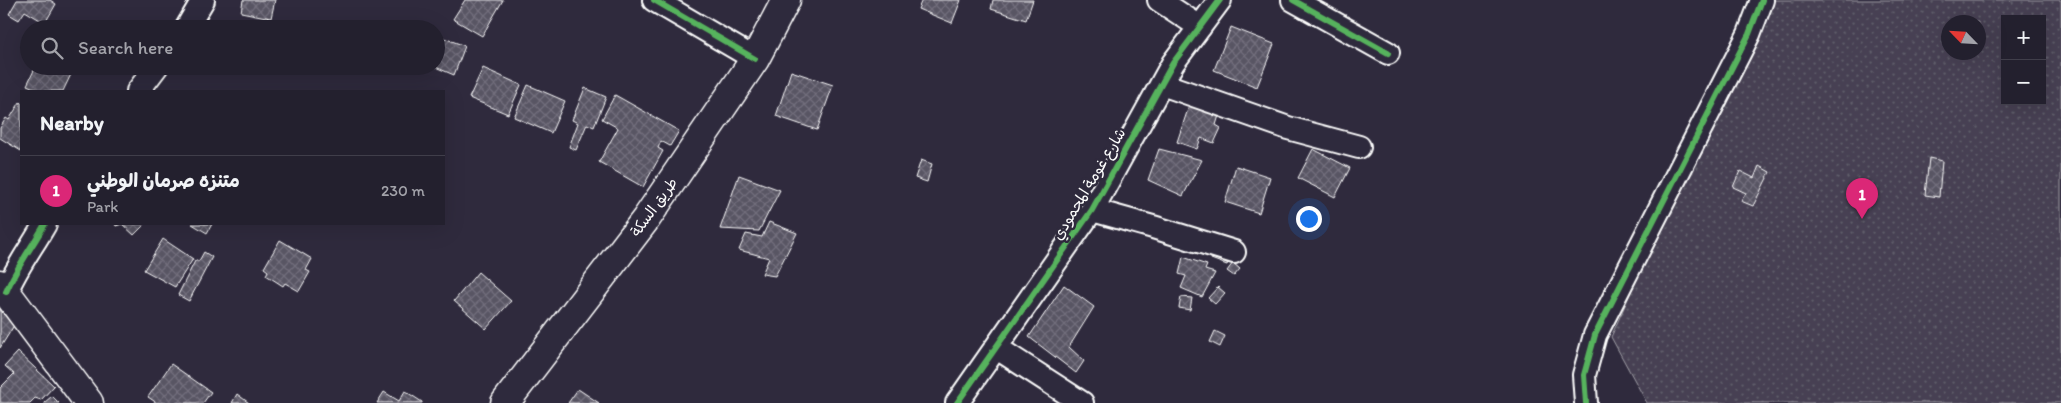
<!DOCTYPE html>
<html lang="en">
<head>
<meta charset="utf-8">
<style>
  :root { --surface:#23202e; --page:#2b2836; --text:#f1f3f6; --muted:#a3a3aa; --line:#403e4a; --accent:#db2777 }
  body { margin:0; font-family:Itim,"Playpen Sans Arabic",sans-serif; background:var(--page); color:var(--text) }
  .controls { position:absolute; right:15px; top:15px; display:grid; overflow:hidden; border-radius:0px; box-shadow:0 5px 20px #0002 }
  .controls button { width:45px; height:45px; display:grid; place-items:center; padding:0; border:0; border-bottom:1px solid var(--line); background:var(--surface); color:var(--text); font:25px sans-serif }
  .compass { position:absolute; left:1941px; top:15px; width:45px; height:45px; border-radius:50%; background:var(--surface); box-shadow:0 5px 20px #0002; rotate:295deg }
  .you { position:absolute; left:1308px; top:218px; width:18px; height:18px; margin:-12px; border:4px solid #fff; border-radius:50%; background:#1a73e8; box-shadow:0 0 0 8px #1a73e833 }
  .badge { display:grid; place-items:center; width:32px; height:32px; border-radius:50%; background:var(--accent); color:#fff; font-size:16px; font-weight:700 }
  .pin { position:absolute; translate:-50% -41px; filter:drop-shadow(0 1px 2px #0008) }
  .pin::after { content:''; position:absolute; top:26px; width:18px; height:15px; background:inherit; clip-path:polygon(0 0,100% 0,50% 100%) }
  .list { margin:0; padding:0; list-style:none }
  h2 { display:flex; justify-content:space-between; align-items:center; height:65px; margin:0; padding:0 20px; font-size:21px }
  h2 small { font-size:16px; font-weight:400; color:var(--muted) }
  .list li { display:grid; grid-template-columns:32px 1fr auto; gap:15px; align-items:center; box-sizing:border-box; height:70px; padding:0 20px; border-top:1px solid var(--line) }
  .list b { display:block; font-size:19px; white-space:nowrap }
  .list p { margin:0; font-size:16px; white-space:nowrap; color:var(--muted) }
  .list em { font-size:16px; font-style:normal; color:var(--muted) }
  .icon { flex:none; width:28px; height:28px; fill:none; stroke:currentColor; stroke-width:2; stroke-linecap:round; stroke-linejoin:round }
  .map { position:relative; flex:none; width:2061px; height:403px; overflow:hidden }
  .search { position:absolute; background:var(--surface); box-shadow:0 5px 20px #0002; left:20px; top:20px; width:425px; height:55px; display:flex; align-items:center; gap:12px; box-sizing:border-box; padding:0 18px; border-radius:28px; color:var(--muted); font-size:19px }
  .panel { position:absolute; background:var(--surface); box-shadow:0 5px 20px #0002; left:20px; top:90px; width:425px; height:135px; border-radius:0px }
  .map>svg:first-child { display:block }
</style>
</head>
<body>
<div class="map">
<svg width="2061" height="403" viewBox="0 0 2061 403">
  <defs>
    <pattern id="park-dots" width="8" height="8" patternUnits="userSpaceOnUse" patternTransform="scale(1.25)"><rect width="8" height="8" fill="#464152"/><path d="M2 2h.1M6 6h.1" fill="none" stroke="#625e6c" stroke-width="1.8" stroke-linecap="round"/></pattern>
    <pattern id="building-cross-hatch" width="8" height="8" patternUnits="userSpaceOnUse" patternTransform="scale(1.25)"><rect width="8" height="8" fill="#595564"/><path d="M0 0l8 8M0 8l8-8" fill="none" stroke="#726e7b"/></pattern>
  </defs>
  <rect width="100%" height="100%" fill="#2f2a3d"/>
  <filter id="ink" filterUnits="userSpaceOnUse"><feTurbulence type="fractalNoise" baseFrequency=".02" numOctaves="2"/><feDisplacementMap in="SourceGraphic" scale="10" xChannelSelector="R" yChannelSelector="G"/><feConvolveMatrix kernelMatrix="1 2 1 2 8 2 1 2 1" color-interpolation-filters="sRGB"/></filter>
  <g filter="url(#ink)">
    <!-- park -->
    <path fill="url(#park-dots)" stroke="#a2a0a8" fill-rule="evenodd" d="M1760 0H2061V403H1647L1611 337ZM2005 19H2042V101H2005ZM1948 22H1978V52H1948Z"/>
    <!-- building -->
    <path fill="url(#building-cross-hatch)" stroke="#fff" d="M17 0H50L56 4 45 23 25 11 19 20 9 14Z
      M243 0H275L271 18 241 12Z
      M465 0H503L482 36 453 19Z
      M922 0H961L952 23 918 9Z
      M993 0H1033L1026 20 991 9Z
      M1231 27 1274 44 1257 87 1214 70Z
      M436 35 465 46 454 75 433 66H436Z
      M36 66H75L63 91H41L27 85Z
      M483 68 521 85 508 114 469 98Z
      M791 71 833 85 817 130 776 116Z
      M528 85 565 101 551 133 514 117Z
      M585 88 606 97 594 127 587 124 576 150 569 147 578 123 572 120Z
      M615 95 679 131 670 146 661 141 658 148 663 151 643 187 599 162 618 128 602 119Z
      M1191 100 1221 109 1216 125 1221 128 1214 143 1201 138 1197 149 1177 142Z
      M20 102 21 103V151L0 138V128L6 118 9 120Z
      M1159 149 1202 160 1183 196 1148 180Z
      M1313 149 1350 168 1335 197 1298 178Z
      M1929 158 1942 161 1939 197 1925 195Z
      M921 160 932 164 927 182 915 178Z
      M1236 166 1270 177 1259 213 1225 202Z
      M1759 166 1770 172 1753 206 1741 201 1746 193 1733 187 1740 171 1754 178Z
      M739 175 780 190 759 231 720 229Z
      M769 222 797 233 775 276 762 274 769 258 739 250 746 234 762 237Z
      M115 224H145L134 235 122 224 116 226Z
      M192 224H212L207 233Z
      M163 239 193 259 175 287 144 270Z
      M280 240 312 259 306 270 310 272 299 291 285 283 283 286 266 275 268 271 264 268Z
      M1215 249 1231 255 1227 265 1211 259Z
      M204 252 212 257 189 301 178 295 195 261H199Z
      M1183 257 1207 265 1205 270 1215 273 1202 297 1181 288 1186 276 1179 274Z
      M1233 263 1240 269 1234 276 1227 271Z
      M478 272 511 301 486 329 454 301Z
      M1064 285 1094 307 1069 347 1084 361 1076 373 1029 337Z
      M1218 287 1225 293 1215 304 1208 298Z
      M1181 297 1192 298 1190 310 1179 308Z
      M0 308 18 319 0 348Z
      M1215 331 1225 336 1220 347 1210 342Z
      M18 352 54 386 41 400 35 398 30 403H0V388L14 374 5 366Z
      M171 364 211 392 203 403H157L148 397Z
      M578 389 599 403H568Z
      M405 391 422 402V403H377L384 392 399 401Z
      M237 394 249 403H232Z
      M52 396 59 403H44Z"/>
    <g fill="none" stroke-linecap="round" stroke-linejoin="round">
      <!-- minor casing -->
      <g stroke="#fff" stroke-width="26">
        <path id="minor" d="M654 0 755 59
          M1159 0 1200 27
          M1293 0 1388 53
          M186 29 203 0
          M1162 84 1288 128 1359 147
          M138 91 157 66
          M1092 210 1153 227 1234 252
          M6 292C16 268 32 247 45 224
          M997 348 1082 403
          M957 403 1092 210 1173 63 1220 0
          M1586 403 1584 375 1595 335 1749 34 1762 0"/>
      </g>
      <!-- major casing -->
      <g stroke="#fff" stroke-width="31">
        <path id="major" d="M505 403 646 219 755 59 786 0"/>
      </g>
      <!-- highway casing -->
      <g stroke="#fff" stroke-width="31">
        <path id="highway" d="M0 284 89 403"/>
      </g>
      <!-- minor -->
      <use href="#minor" stroke="#2f2a3d" stroke-width="22"/>
      <!-- major -->
      <use href="#major" stroke="#2f2a3d" stroke-width="28"/>
      <!-- highway -->
      <use href="#highway" stroke="#2f2a3d" stroke-width="28"/>
      <!-- cycleway casing -->
      <g stroke="#2f2a3d" stroke-width="9">
        <path id="cycleway" d="M654 0 755 59
          M1293 0 1388 53
          M6 292C16 268 32 247 45 224
          M957 403 1092 210 1173 63 1220 0
          M1586 403 1584 375 1595 335 1749 34 1762 0"/>
      </g>
      <!-- cycleway -->
      <use href="#cycleway" stroke="#56b35d" stroke-width="6"/>
    </g>
  </g>
  <g text-anchor="middle" stroke-width="5" stroke-linejoin="round" paint-order="stroke">
    <!-- street labels -->
    <g font-size="15" fill="#fff" stroke="#2f2a3d">
      <text transform="translate(1089 184) rotate(-59)" y="5">شارع غومة المحمودي</text>
      <text transform="translate(654 207) rotate(-54)" y="5">طريق السكة</text>
    </g>
  </g>
</svg>
<div class="controls">
<button>+</button>
<button>−</button>
</div>
<svg class="compass" viewBox="-18 -18 36 36"><path d="M0-13l5 13h-10z" fill="#e53935"/><path d="M0 13l5-13h-10z" fill="#a3a3aa"/></svg>
<div class="you"></div>
<div class="pin badge" style="left:1862px;top:219px">1</div>
<div class="search"><svg class="icon" aria-label="search" viewBox="0 0 24 24"><circle cx="10" cy="10" r="6"/><path d="M15 15l6 6"/></svg>Search here</div>
<section class="panel">
<h2>Nearby<small></small></h2>
<ul class="list">
<li><span class="badge">1</span><div><b>متنزه صرمان الوطني</b><p>Park</p></div><em>230 m</em></li>
</ul>
</section>
</div>
</body>
</html>
